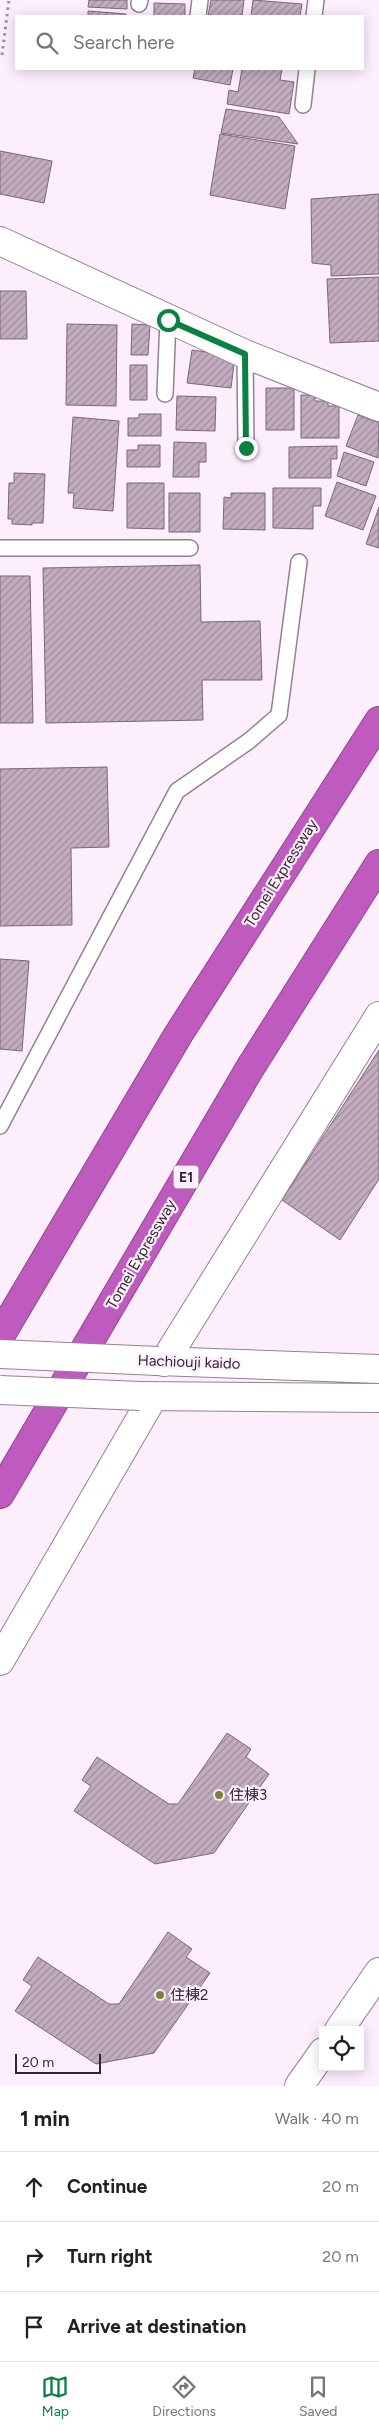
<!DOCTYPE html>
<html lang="en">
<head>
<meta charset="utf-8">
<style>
  :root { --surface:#fff; --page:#f6f6f6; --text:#202124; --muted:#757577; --line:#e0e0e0; --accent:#0b8043 }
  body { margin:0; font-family:Figtree,"Noto Sans JP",sans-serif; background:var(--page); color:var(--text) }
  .controls { position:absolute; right:15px; bottom:15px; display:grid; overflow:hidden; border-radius:0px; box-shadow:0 2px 12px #0003 }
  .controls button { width:45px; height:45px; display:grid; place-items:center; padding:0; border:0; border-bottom:1px solid var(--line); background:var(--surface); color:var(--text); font:25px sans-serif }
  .scale { position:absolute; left:15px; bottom:12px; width:86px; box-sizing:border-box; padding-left:5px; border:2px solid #2f262f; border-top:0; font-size:14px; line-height:18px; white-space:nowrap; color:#2f262f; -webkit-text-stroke:4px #fceefb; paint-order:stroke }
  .stop { position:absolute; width:15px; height:15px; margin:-11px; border:4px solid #0b8043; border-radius:50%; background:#fff }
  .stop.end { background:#0b8043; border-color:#fff; box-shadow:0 1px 5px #0008 }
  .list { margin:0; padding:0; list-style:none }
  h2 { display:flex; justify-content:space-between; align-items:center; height:65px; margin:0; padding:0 20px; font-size:21px }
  h2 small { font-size:16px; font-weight:400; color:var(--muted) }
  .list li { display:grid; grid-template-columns:32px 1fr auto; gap:15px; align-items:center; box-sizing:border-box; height:70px; padding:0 20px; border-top:1px solid var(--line) }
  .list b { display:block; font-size:19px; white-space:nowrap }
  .list em { font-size:16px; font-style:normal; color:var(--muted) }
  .icon { flex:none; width:28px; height:28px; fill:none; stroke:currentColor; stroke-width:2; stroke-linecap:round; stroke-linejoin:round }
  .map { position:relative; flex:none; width:379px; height:2086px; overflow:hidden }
  .search { position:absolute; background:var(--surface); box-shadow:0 2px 12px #0003; left:15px; right:15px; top:15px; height:55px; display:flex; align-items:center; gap:12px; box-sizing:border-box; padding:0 18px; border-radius:0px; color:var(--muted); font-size:19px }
  .sheet { height:275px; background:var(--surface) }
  nav { display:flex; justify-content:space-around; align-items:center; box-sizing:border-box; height:70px; border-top:1px solid var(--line); background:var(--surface); font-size:14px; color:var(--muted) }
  nav a { display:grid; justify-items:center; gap:2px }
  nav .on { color:var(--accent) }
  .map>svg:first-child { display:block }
</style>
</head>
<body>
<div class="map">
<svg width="379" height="2086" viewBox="0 0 379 2086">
  <defs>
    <pattern id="building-hatch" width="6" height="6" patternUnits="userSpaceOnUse" patternTransform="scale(1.25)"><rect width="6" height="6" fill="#c2acc0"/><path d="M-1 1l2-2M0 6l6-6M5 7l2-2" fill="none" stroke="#9e8c9c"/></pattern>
  </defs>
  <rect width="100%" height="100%" fill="#fceefb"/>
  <!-- building -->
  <path fill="url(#building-hatch)" stroke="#7b667a" d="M89 0H127V9L88 7Z
    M211 0H244L242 16H208Z
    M253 0 302 4 300 16H251Z
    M154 3 185 4V16H154Z
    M88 11 126 14V16H88Z
    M195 69H233L230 85 193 78Z
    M242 69H282L280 80 294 82 289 114 227 104 229 90 238 92Z
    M226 109 279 117 298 144 221 133Z
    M220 134 295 146 285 209 210 195Z
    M0 151 52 161 44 203 0 194Z
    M379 194V274L331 276V265L312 263 311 199Z
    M379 277V341L330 343 327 279Z
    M0 291H26L27 339H0Z
    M67 324 117 325 116 406 66 405Z
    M132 324 150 325 148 355H131Z
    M192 350 235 356 231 388 187 383Z
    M130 365H147V400H130Z
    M266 388H294V430H266Z
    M301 395H315V401H328V406H339V438H301Z
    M177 396 216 397 215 431 176 430Z
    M139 414H161V436H128V418H139Z
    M358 415 379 423 378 458 346 446Z
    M73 417 119 421 113 511 73 508 74 493H68Z
    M174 442 206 443V462H199V477H173Z
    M138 445H160V467H127V450H138Z
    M337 446V459H331V478H289V447Z
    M344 452 374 462 366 486 337 476Z
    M14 473 45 474 43 523H32V525L12 524V519H8L9 483H14Z
    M337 482 376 496 363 530 325 516Z
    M127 483H164V529L127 528Z
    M273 488H321V506H313V529L273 528Z
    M169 493H200V532H169Z
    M231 493H265V530L223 529 224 497 231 498Z
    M379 507V548L366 544Z
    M200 565 201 622 260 621 262 680H202L203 720 46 723 43 568Z
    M0 576H30L33 723H0Z
    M107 767 109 847 71 848 72 925 0 926V769Z
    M0 959 29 961 22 1051 0 1049Z
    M379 1050V1179L340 1240 282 1200Z
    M227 1733 251 1749 246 1757 269 1774 214 1853 155 1864 74 1811 91 1786 82 1780 97 1757 169 1804H178Z
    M168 1932 192 1949 186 1957 210 1973 154 2053 96 2064 15 2011 32 1986 23 1980 38 1957 109 2004H119Z"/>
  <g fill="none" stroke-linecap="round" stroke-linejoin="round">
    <!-- service casing -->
    <g stroke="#958094" stroke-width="18">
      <path id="service" d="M139 4 140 0
        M198 16 200 0
        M314 16 316 0
        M303 105 307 69
        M245 354 246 448
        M165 394 168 319
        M0 548H190
        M0 1126 177 791 249 741 279 715 299 562"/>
    </g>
    <!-- minor casing -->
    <g stroke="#958094" stroke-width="30">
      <path id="minor" d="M0 241 245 354 379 407
        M164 1362 379 1016
        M0 1661 153 1397"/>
    </g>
    <!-- tertiary casing -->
    <g stroke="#958094" stroke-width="30">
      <path id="tertiary" d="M158 1361 379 1369
        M140 1396 379 1398
        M339 2030 379 1972
        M299 2086 323 2052"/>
    </g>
    <!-- motorway casing -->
    <g stroke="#8d488d" stroke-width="30">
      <path id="motorway" d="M0 1336 178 1035 379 721
        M0 1494 250 1068 379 864"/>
    </g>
    <!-- path -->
    <path stroke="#9c909c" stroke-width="3" stroke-dasharray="2.5 4" stroke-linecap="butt" d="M2 55 9 0"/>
    <!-- service -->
    <use href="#service" stroke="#fff" stroke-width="15"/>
    <!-- minor -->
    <use href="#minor" stroke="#fff" stroke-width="28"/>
    <!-- tertiary -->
    <use href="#tertiary" stroke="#fff" stroke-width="28"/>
    <!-- motorway -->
    <use href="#motorway" stroke="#bf5bbf" stroke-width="28"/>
    <!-- tertiary-bridge casing -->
    <g stroke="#958094" stroke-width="30" stroke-linecap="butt">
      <path id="tertiary-bridge" d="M0 1354 158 1361
        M0 1390 140 1396"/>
    </g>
    <!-- tertiary-bridge -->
    <use href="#tertiary-bridge" stroke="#fff" stroke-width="28"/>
  </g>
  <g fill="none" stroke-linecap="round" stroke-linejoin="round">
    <!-- route -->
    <path stroke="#0b8043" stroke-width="6" d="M168 320 245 354 246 448"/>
  </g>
  <!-- markers -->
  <g fill="#788533" stroke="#fceefb" stroke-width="2">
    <circle cx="219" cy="1795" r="5"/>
    <circle cx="160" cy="1995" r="5"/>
  </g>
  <g text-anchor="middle" stroke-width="4.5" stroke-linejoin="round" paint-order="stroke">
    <!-- shield labels -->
    <rect fill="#fceefb" stroke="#6c626c" stroke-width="1" x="173.5" y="1165.5" width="25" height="23" rx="4"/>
    <g font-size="14" font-weight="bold" fill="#2f262f">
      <text x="186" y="1182">E1</text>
    </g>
    <!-- street labels -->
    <g font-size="15" fill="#2f262f" stroke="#fceefb">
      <text transform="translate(281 873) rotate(-58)" y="5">Tomei Expressway</text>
      <text transform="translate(141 1254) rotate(-60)" y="5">Tomei Expressway</text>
      <text transform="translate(189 1362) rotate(2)" y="5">Hachiouji kaido</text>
    </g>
    <!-- poi labels -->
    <g font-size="15" fill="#2f262f" stroke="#fceefb" text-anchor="start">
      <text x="229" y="1800">住棟3</text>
      <text x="170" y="2000">住棟2</text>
    </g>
  </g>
</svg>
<div class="controls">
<button><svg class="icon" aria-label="locate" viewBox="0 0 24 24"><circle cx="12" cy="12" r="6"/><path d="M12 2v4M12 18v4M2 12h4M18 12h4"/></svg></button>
</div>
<div class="scale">20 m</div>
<div class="stop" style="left:168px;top:320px"></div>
<div class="stop end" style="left:246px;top:448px"></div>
<div class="search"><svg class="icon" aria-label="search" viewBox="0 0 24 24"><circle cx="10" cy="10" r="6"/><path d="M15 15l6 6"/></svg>Search here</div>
</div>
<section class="sheet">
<h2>1 min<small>Walk · 40 m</small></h2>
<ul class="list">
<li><svg class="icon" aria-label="ahead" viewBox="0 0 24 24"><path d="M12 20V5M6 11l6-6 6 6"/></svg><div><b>Continue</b></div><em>20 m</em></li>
<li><svg class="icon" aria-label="right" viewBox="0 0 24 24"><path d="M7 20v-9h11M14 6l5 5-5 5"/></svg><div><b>Turn right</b></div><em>20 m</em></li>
<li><svg class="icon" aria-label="arrive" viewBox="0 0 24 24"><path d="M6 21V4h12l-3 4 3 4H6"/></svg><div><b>Arrive at destination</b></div></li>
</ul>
</section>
<nav>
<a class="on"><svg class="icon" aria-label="map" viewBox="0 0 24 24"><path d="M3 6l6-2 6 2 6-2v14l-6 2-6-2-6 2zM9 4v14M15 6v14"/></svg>Map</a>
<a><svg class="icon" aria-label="directions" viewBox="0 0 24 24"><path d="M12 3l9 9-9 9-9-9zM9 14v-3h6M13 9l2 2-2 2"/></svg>Directions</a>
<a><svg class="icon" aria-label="saved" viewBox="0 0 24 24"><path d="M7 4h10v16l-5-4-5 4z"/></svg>Saved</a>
</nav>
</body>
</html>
